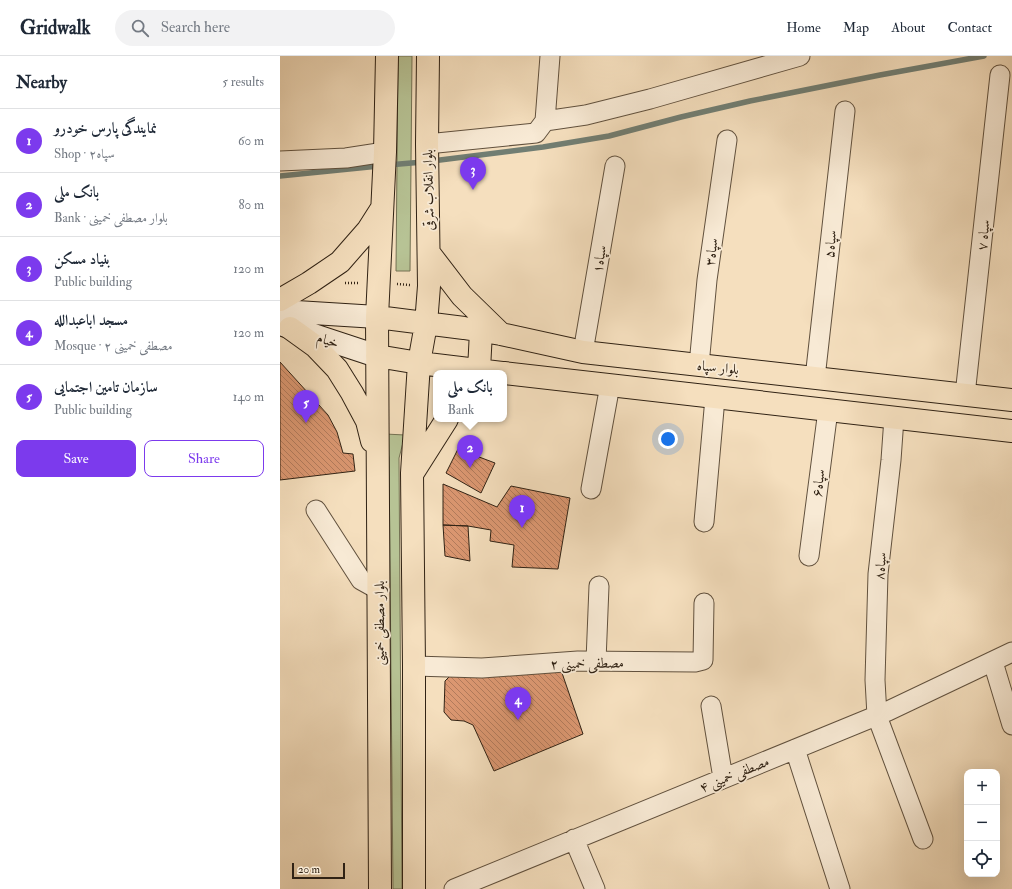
<!DOCTYPE html>
<html lang="en">
<head>
<meta charset="utf-8">
<style>
  :root { --surface:#fff; --page:#f2f2f3; --text:#1f2937; --muted:#747a83; --line:#e0e1e3; --accent:#7c3aed }
  body { margin:0; font-family:"IM FELL Double Pica",Amiri,serif; background:var(--page); color:var(--text) }
  .controls { position:absolute; right:12px; bottom:12px; display:grid; overflow:hidden; border-radius:8px; box-shadow:0 4px 16px #0002 }
  .controls button { width:36px; height:36px; display:grid; place-items:center; padding:0; border:0; border-bottom:1px solid var(--line); background:var(--surface); color:var(--text); font:20px sans-serif }
  .scale { position:absolute; left:12px; bottom:10px; width:53px; box-sizing:border-box; padding-left:4px; border:2px solid #302214; border-top:0; font-size:11px; line-height:14px; white-space:nowrap; color:#302214; -webkit-text-stroke:3px #f8ead5; paint-order:stroke }
  .you { position:absolute; left:388px; top:383px; width:14px; height:14px; margin:-10px; border:3px solid #fff; border-radius:50%; background:#1a73e8; box-shadow:0 0 0 6px #1a73e833 }
  .badge { display:grid; place-items:center; width:26px; height:26px; border-radius:50%; background:var(--accent); color:#fff; font-size:13px; font-weight:700 }
  .pin { position:absolute; translate:-50% -33px; filter:drop-shadow(0 1px 2px #0008) }
  .pin::after { content:''; position:absolute; top:21px; width:14px; height:12px; background:inherit; clip-path:polygon(0 0,100% 0,50% 100%) }
  .popup { position:absolute; left:153px; top:314px; width:74px; height:52px; box-sizing:border-box; display:grid; place-content:center; border-radius:8px; background:var(--surface); filter:drop-shadow(0 1px 3px #0005); font-size:13px; white-space:nowrap; color:var(--muted) }
  .popup b { font-size:15px; color:var(--text) }
  .popup::after { content:''; position:absolute; left:50%; top:100%; margin-left:-8px; border:8px solid transparent; border-top-color:var(--surface) }
  .list { margin:0; padding:0; list-style:none }
  h2 { display:flex; justify-content:space-between; align-items:center; height:52px; margin:0; padding:0 16px; font-size:17px }
  h2 small { font-size:13px; font-weight:400; color:var(--muted) }
  .list li { display:grid; grid-template-columns:26px 1fr auto; gap:12px; align-items:center; box-sizing:border-box; height:64px; padding:0 16px; border-top:1px solid var(--line) }
  .list b { display:block; font-size:15px; white-space:nowrap }
  .list p { margin:0; font-size:13px; white-space:nowrap; color:var(--muted) }
  .list em { font-size:13px; font-style:normal; color:var(--muted) }
  .actions { display:flex; gap:8px; padding:12px 16px }
  .actions a { flex:1; padding:9px 0; border:1px solid var(--accent); border-radius:8px; text-align:center; font-size:14px; color:var(--accent) }
  .actions .main { background:var(--accent); color:#fff }
  .icon { flex:none; width:22px; height:22px; fill:none; stroke:currentColor; stroke-width:2; stroke-linecap:round; stroke-linejoin:round }
  .map { position:relative; flex:none; width:732px; height:833px; overflow:hidden }
  header { display:flex; align-items:center; gap:24px; box-sizing:border-box; height:56px; padding:0 20px; background:var(--surface); border-bottom:1px solid var(--line) }
  header strong { font-size:19px }
  nav { display:flex; gap:22px; margin-inline-start:auto; font-size:14px }
  .search { width:280px; height:36px; background:var(--page); display:flex; align-items:center; gap:10px; box-sizing:border-box; padding:0 14px; border-radius:22px; color:var(--muted); font-size:15px }
  main { display:flex }
  aside { flex:1; background:var(--surface) }
  .map>svg:first-child { display:block }
</style>
</head>
<body>
<header>
<strong>Gridwalk</strong>
<div class="search"><svg class="icon" aria-label="search" viewBox="0 0 24 24"><circle cx="10" cy="10" r="6"/><path d="M15 15l6 6"/></svg>Search here</div>
<nav><a>Home</a><a>Map</a><a>About</a><a>Contact</a></nav>
</header>
<main>
<aside>
<h2>Nearby<small>5 results</small></h2>
<ul class="list">
<li><span class="badge">1</span><div><b>نمایندگی پارس خودرو</b><p>Shop · سپاه۲</p></div><em>60 m</em></li>
<li><span class="badge">2</span><div><b>بانک ملی</b><p>Bank · بلوار مصطفی خمینی</p></div><em>80 m</em></li>
<li><span class="badge">3</span><div><b>بنیاد مسکن</b><p>Public building</p></div><em>120 m</em></li>
<li><span class="badge">4</span><div><b>مسجد اباعبدالله</b><p>Mosque · مصطفی خمینی ۲</p></div><em>120 m</em></li>
<li><span class="badge">5</span><div><b>سازمان تامین اجتمایی</b><p>Public building</p></div><em>140 m</em></li>
</ul>
<div class="actions"><a class="main">Save</a><a>Share</a></div>
</aside>
<div class="map">
<svg width="732" height="833" viewBox="0 0 732 833">
  <defs>
    <pattern id="building-back-hatch" width="6" height="6" patternUnits="userSpaceOnUse"><rect width="6" height="6" fill="#db9771"/><path d="M-1 5l2 2M0 0l6 6M5-1l2 2" fill="none" stroke="#b27b5c"/></pattern>
  </defs>
  <rect width="100%" height="100%" fill="#f5dfbe"/>
  <filter id="stains"><feTurbulence type="fractalNoise" baseFrequency=".005" numOctaves="4"/><feColorMatrix values="0 0 0 0 .2 0 0 0 0 .09 0 0 0 0 .02 0 0 0 .5 -.17"/></filter>
  <radialGradient id="worn" r=".72"><stop offset=".6" stop-color="#630" stop-opacity="0"/><stop offset="1" stop-color="#630" stop-opacity=".3"/></radialGradient>
  <!-- green -->
  <path fill="#b7c395" stroke="#747254" d="M118 0H132L130 215H116Z
    M105 378 125 379 119 402 122 833H113L109 402Z"/>
  <g fill="none" stroke-linecap="round" stroke-linejoin="round">
    <!-- stream -->
    <path stroke="#717e73" stroke-width="5.5" d="M152 105 263 91 329 80 401 61 470 45 600 19 704 0
      M108 109 143 106
      M0 120 99 110"/>
  </g>
  <!-- building -->
  <path fill="url(#building-back-hatch)" stroke="#302214" d="M0 306 48 359 57 376 63 397 73 398 75 415 0 424Z
    M178 393 215 407 201 437 166 417Z
    M163 428 217 451 231 430 290 442 278 513 232 511 234 489 210 485 211 474 188 470 163 469Z
    M163 469 188 470 190 505 165 500Z
    M281 614 303 678 214 715 193 669 184 665 171 664 164 656 165 625 173 617Z"/>
  <g fill="none" stroke-linecap="round" stroke-linejoin="round">
    <!-- minor casing -->
    <g stroke="#61513e" stroke-width="21">
      <path id="minor" d="M265 65 306 59 370 43 520 0
        M147 88 256 77 265 65 270 0
        M0 105 66 102 105 96
        M303 296 335 110
        M419 309 427 224 447 84
        M535 322 565 55
        M685 339 720 19
        M614 362 611 404 598 518 595 624 597 660 643 783
        M311 433 330 329
        M36 454 81 524 99 534
        M424 466 435 342
        M529 500 548 354
        M316 605 319 530
        M713 606 732 669
        M134 610 202 612 298 605 415 606 423 604 424 547
        M431 650 443 722
        M515 693 560 833
        M294 783 315 833
        M174 833 608 655 732 596"/>
    </g>
    <!-- secondary casing -->
    <g stroke="#302214" stroke-width="24">
      <path id="secondary" d="M0 255 97 261
        M0 268 97 300"/>
    </g>
    <!-- primary casing -->
    <g stroke="#302214" stroke-width="24">
      <path id="primary" d="M149 197 182 240 221 278
        M0 244 29 227 60 206 88 174 102 152
        M97 261 184 272 221 278 303 296 732 344
        M10 272 35 290 57 313 72 337 87 365 92 385
        M97 300 139 307 222 317
        M199 314 201 275
        M224 317 732 375
        M134 415 167 363
        M100 833 97 261 105 96 107 0
        M134 833V610L132 417 139 307 146 268 149 230 147 88 148 0"/>
    </g>
    <!-- path -->
    <path stroke="#302214" stroke-width="2.5" stroke-dasharray="1 2" stroke-linecap="butt" d="M65 227H80
      M117 228 130 229"/>
    <!-- minor -->
    <use href="#minor" stroke="#f8ead5" stroke-width="19"/>
    <!-- secondary -->
    <use href="#secondary" stroke="#f8ead5" stroke-width="22"/>
    <!-- primary -->
    <use href="#primary" stroke="#f5dfbe" stroke-width="22"/>
  </g>
  <g text-anchor="middle" stroke-width="3.5" stroke-linejoin="round" paint-order="stroke">
    <!-- street labels -->
    <g font-size="14" fill="#302214" stroke="#f8ead5">
      <text transform="translate(148 134) rotate(-91)" y="5">بلوار انقلاب شرقی</text>
      <text transform="translate(703 179) rotate(-84)" y="5">سپاه ۷</text>
      <text transform="translate(550 188) rotate(-84)" y="5">سپاه۵</text>
      <text transform="translate(431 196) rotate(-82)" y="5">سپاه۳</text>
      <text transform="translate(319 203) rotate(-80)" y="5">سپاه۱</text>
      <text transform="translate(48 284) rotate(18)" y="5">خیام</text>
      <text transform="translate(438 311) rotate(6)" y="5">بلوار سپاه</text>
      <text transform="translate(538 427) rotate(-82)" y="5">سپاه۶</text>
      <text transform="translate(600 510) rotate(-85)" y="5">سپاه۸</text>
      <text transform="translate(99 567) rotate(-90)" y="5">بلوار مصطفی خمینی</text>
      <text transform="translate(307 607) rotate(-1)" y="5">مصطفی خمینی ۲</text>
      <text transform="translate(454 718) rotate(-22)" y="5">مصطفی خمینی ۴</text>
    </g>
  </g>
  <rect width="100%" height="100%" filter="url(#stains)"/>
  <rect width="100%" height="100%" fill="url(#worn)"/>
</svg>
<div class="controls">
<button>+</button>
<button>−</button>
<button><svg class="icon" aria-label="locate" viewBox="0 0 24 24"><circle cx="12" cy="12" r="6"/><path d="M12 2v4M12 18v4M2 12h4M18 12h4"/></svg></button>
</div>
<div class="scale">20 m</div>
<div class="you"></div>
<div class="pin badge" style="left:242px;top:472px">1</div>
<div class="pin badge" style="left:190px;top:412px">2</div>
<div class="popup"><b>بانک ملی</b>Bank</div>
<div class="pin badge" style="left:193px;top:134px">3</div>
<div class="pin badge" style="left:238px;top:664px">4</div>
<div class="pin badge" style="left:26px;top:367px">5</div>
</div>
</main>
</body>
</html>
